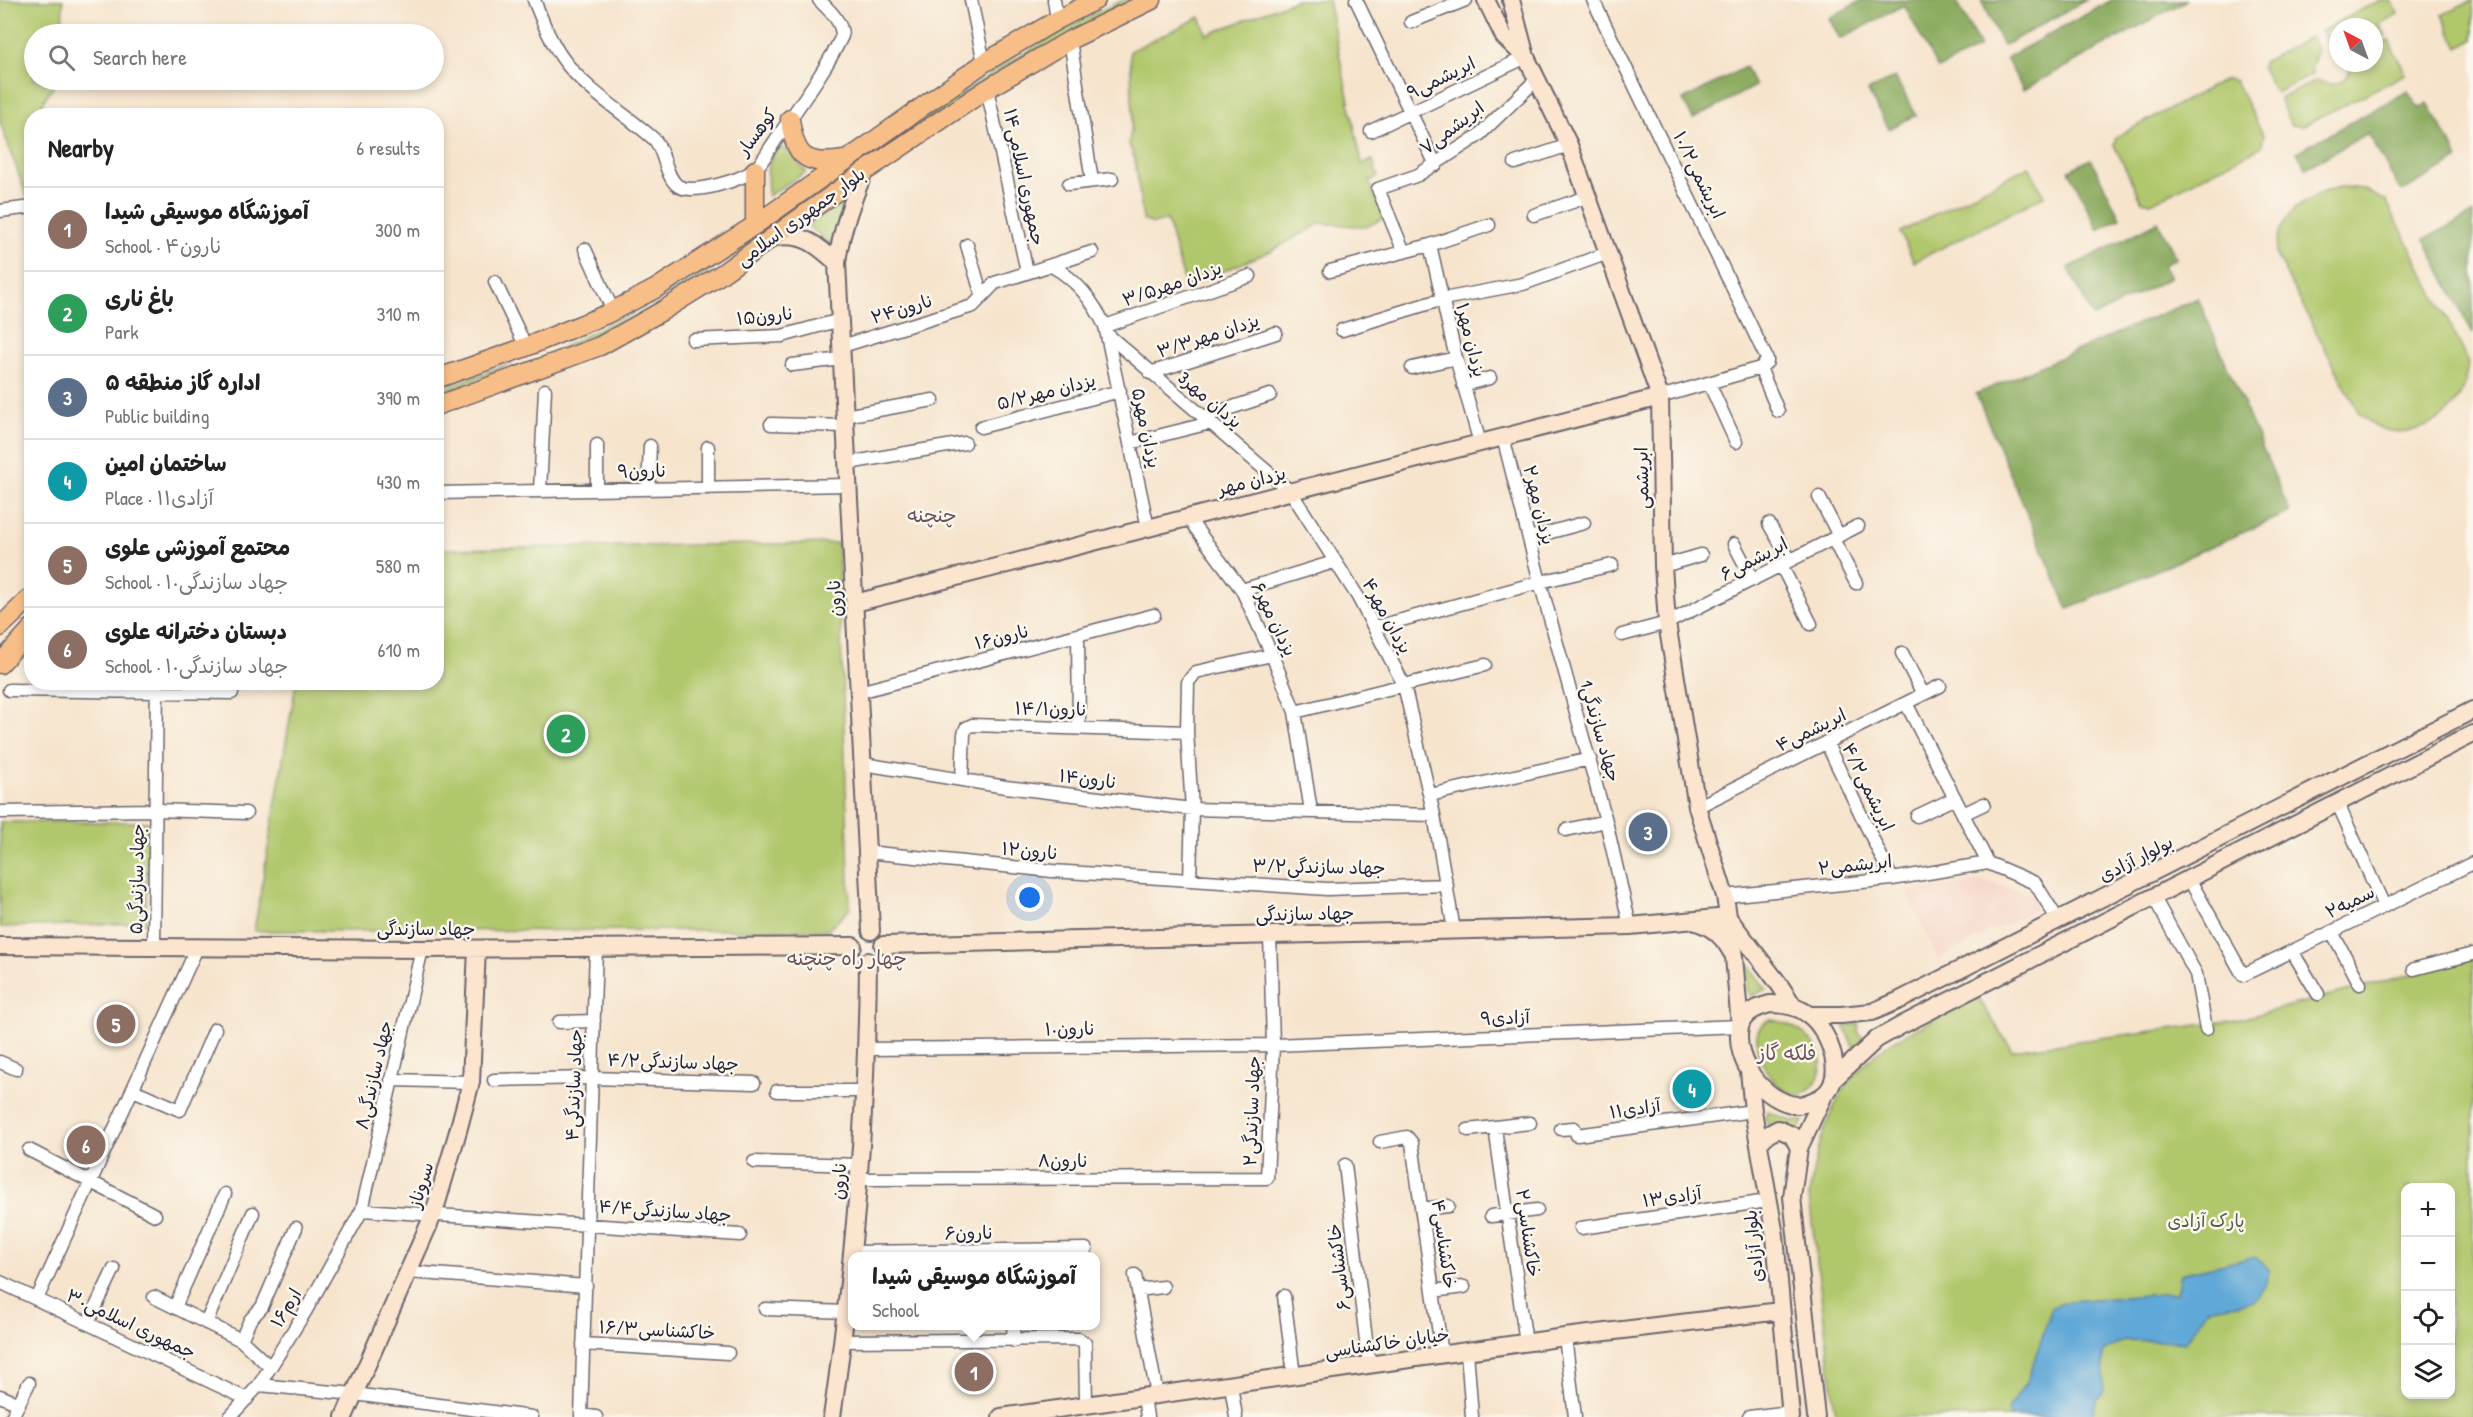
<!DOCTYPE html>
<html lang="en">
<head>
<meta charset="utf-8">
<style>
  :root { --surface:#fff; --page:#f2f2f2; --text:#222; --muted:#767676; --line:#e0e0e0; --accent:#db2777 }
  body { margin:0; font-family:"Patrick Hand","Playpen Sans Arabic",sans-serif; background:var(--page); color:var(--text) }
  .controls { position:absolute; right:18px; bottom:18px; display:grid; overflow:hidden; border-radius:12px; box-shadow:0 3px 9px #0003 }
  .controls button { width:54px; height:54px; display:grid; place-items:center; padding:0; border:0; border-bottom:2px solid var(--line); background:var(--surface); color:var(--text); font:30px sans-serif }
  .compass { position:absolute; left:2329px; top:18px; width:54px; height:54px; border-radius:50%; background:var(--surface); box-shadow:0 3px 9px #0003; rotate:319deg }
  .you { position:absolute; left:1030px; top:898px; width:21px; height:21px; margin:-15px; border:4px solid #fff; border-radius:50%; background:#1a73e8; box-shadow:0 0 0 9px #1a73e833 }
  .badge { display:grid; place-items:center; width:39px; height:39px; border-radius:50%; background:var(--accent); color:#fff; font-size:20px; font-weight:700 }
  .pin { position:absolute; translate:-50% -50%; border:3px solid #fff; box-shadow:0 2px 6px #0006 }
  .popup { position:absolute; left:848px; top:1252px; width:252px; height:78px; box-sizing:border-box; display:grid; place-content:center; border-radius:12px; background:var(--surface); filter:drop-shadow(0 2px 4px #0005); font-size:20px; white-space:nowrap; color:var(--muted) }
  .popup b { font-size:22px; color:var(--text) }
  .popup::after { content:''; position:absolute; left:50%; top:100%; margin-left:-12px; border:12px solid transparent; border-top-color:var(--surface) }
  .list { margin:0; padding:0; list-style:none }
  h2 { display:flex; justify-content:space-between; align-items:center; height:78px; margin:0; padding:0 24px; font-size:26px }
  h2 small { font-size:20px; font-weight:400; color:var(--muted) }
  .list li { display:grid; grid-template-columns:39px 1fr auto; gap:18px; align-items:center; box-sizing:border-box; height:84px; padding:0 24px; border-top:2px solid var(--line) }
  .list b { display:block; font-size:22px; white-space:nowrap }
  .list p { margin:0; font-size:20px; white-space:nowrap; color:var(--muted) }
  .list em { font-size:20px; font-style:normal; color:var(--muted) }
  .icon { flex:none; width:33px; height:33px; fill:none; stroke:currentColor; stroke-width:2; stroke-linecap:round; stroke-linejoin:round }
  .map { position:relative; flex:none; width:2473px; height:1417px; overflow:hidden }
  .search { position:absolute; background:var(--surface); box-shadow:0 3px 9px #0003; left:24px; top:24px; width:420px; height:66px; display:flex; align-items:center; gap:15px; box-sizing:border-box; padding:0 21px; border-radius:33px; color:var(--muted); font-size:22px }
  .panel { position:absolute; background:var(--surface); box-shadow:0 3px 9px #0003; left:24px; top:108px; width:420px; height:582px; border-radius:24px }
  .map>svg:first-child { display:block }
</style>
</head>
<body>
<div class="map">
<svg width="2473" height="1417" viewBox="0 0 2473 1417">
  <rect width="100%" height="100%" fill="#fbf7ec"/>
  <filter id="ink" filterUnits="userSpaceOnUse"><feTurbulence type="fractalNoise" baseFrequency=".0167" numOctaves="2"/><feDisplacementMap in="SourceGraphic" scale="12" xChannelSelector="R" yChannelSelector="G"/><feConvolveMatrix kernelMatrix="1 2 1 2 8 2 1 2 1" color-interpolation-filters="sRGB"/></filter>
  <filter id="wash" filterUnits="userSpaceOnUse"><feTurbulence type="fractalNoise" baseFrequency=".008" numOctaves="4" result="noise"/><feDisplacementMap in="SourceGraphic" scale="24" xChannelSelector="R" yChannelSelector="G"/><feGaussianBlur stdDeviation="1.35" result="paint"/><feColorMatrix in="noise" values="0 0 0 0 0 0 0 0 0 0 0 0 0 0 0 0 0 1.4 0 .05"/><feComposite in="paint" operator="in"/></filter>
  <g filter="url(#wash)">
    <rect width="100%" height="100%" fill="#f6e4cd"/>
    <!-- built -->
    <path fill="#f6d1c5" d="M1983 881 2032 894 2037 902 2034 910 1993 931 1990 929 1981 937 1938 959 1906 892Z"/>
    <!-- green -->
    <path fill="#b1c76c" stroke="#6a7454" stroke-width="1.5" fill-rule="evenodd" d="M0 0H63L62 34H34V80H58L42 103 52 115 32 116 31 201 28 200 0 122Z
      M1124 0H1134L690 283 582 342 552 353 689 281 998 69 1083 19Z
      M1295 0H1328L1362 164 1373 160 1378 177 1369 181 1384 218 1366 227 1321 223 1271 251 1186 287 1167 220 1153 224 1143 220 1135 160 1129 144 1133 116 1130 51 1200 17 1207 35Z
      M2380 0H2391L2398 14 2379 24 2385 35 2374 40V27H2338V48L2329 46 2321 31Z
      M2473 0V40L2458 48 2442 15Z
      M2310 37 2318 51 2311 68 2313 74 2276 93 2262 68 2263 62Z
      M2389 41 2406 74 2302 126 2291 125 2279 99 2317 80C2333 88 2350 84 2350 63H2374V48Z
      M2226 79 2235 81 2264 136 2261 147 2151 203 2142 201 2114 145 2116 137Z
      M780 147 791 153 806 172 768 196C768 175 763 162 780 147Z
      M2029 166 2044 196 1914 262 1900 232Z
      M2341 187 2363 189 2387 202 2467 358C2473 400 2433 437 2391 431 2378 429 2368 421 2359 413L2276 255C2275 216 2306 195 2341 187Z
      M846 200 831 244 807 225Z
      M512 362 470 383 437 396V391Z
      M838 543 850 909 828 930 254 931 296 683 436 682 437 549Z
      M0 822H148L146 923 0 927Z
      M2473 958V1417H1836L1809 1197C1818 1133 1834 1085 1887 1045 1896 1039 1907 1034 1916 1029 1936 1018 1957 1007 1977 996L2012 1050 2236 1020ZM2406 1188H2450V1394H2406Z
      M1746 962 1766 989 1751 996 1747 989Z
      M1769 1020C1802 1022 1840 1057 1811 1088 1785 1118 1733 1036 1769 1020Z
      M1859 1023 1858 1033 1865 1039 1854 1048 1844 1027Z
      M1768 1112 1792 1121H1803L1797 1133 1768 1126 1765 1116Z"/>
    <!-- forest -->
    <path fill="#8cac60" stroke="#57674e" stroke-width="1.5" d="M1862 0H1956L1980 47 1938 69 1904 5 1840 39 1829 18Z
      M1981 0H2086L2003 46Z
      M2112 0H2187L2023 90 2006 58Z
      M1745 67 1755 86 1693 119 1683 100Z
      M1895 77 1916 115 1889 129 1868 91Z
      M2408 91 2418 109 2428 103 2459 159 2401 192 2368 133 2306 168 2297 152Z
      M2091 159 2120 218 2098 230 2069 170Z
      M2473 214V334L2424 239Z
      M2158 222 2176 258 2163 265 2170 278 2093 317 2068 268Z
      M2198 298 2290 512 2068 609 1976 394Z"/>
    <!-- water -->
    <path fill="#61a8d7" stroke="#426589" stroke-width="1.5" d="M2255 1257 2269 1269 2265 1286 2254 1301 2207 1309 2186 1342 2125 1340 2103 1352 2104 1391 2096 1402 2093 1417H2010L2008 1409 2027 1381 2052 1307 2069 1301 2176 1293 2180 1274Z"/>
  </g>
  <g filter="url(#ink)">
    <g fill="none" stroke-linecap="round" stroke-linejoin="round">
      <!-- street casing -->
      <g stroke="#6c666e" stroke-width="15">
        <path id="street" d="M534 0C542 20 550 41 563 59 587 92 625 113 655 140 665 152 666 181 680 187 696 194 741 180 754 170 762 164 767 152 773 144 795 111 825 72 842 36 842 21 829 10 819 0
          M971 0 984 63
          M1054 0 1057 20
          M1356 0 1436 165
          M1593 0 1767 359V362L1760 368 1660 397
          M1411 22 1466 0
          M1070 40 1092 181
          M987 89 1027 272
          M1371 131 1526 57
          M1515 163 1569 145
          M1069 184 1112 179
          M0 211 32 207
          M1534 215 1587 197
          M967 245 982 296
          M1430 245 1456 358 1480 443
          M585 249 613 311
          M1404 252 1378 189 1418 175 1478 136 1537 79
          M1052 266C1078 281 1092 300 1105 326L1148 528
          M1330 271 1430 245 1489 225
          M495 282 526 347
          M1105 326 1250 276
          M1342 330 1443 299 1523 284 1608 253
          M1108 335 1291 492 1358 597 1404 685 1434 815 1454 930
          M693 340 782 336 840 320
          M842 346 973 306 995 283 1092 252
          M792 365 842 359
          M1412 368 1456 358
          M1760 368 1778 411
          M1150 373 1276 333
          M1709 383 1736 442
          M1463 385 1490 378
          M845 416 933 400
          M1203 417 1270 395
          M771 424 846 426
          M981 427 1120 391
          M1503 437 1540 582 1606 821 1630 926
          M1130 443 1210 423
          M597 445V490
          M848 463 965 443
          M708 488V447
          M648 489 650 446
          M540 491 545 390
          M436 493 849 485
          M1819 497 1839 536
          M1188 518 1242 590 1272 655 1295 712 1311 811
          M1769 524 1790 560
          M1529 538 1584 523
          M1833 539 1856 583
          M1734 544 1753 580
          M1781 565 1811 624
          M1663 566 1701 555
          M1242 590 1334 562
          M1376 627 1540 582 1612 565
          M1622 635 1667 623 1858 526
          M1078 636 1079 727
          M1902 653 1923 694
          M9 690 232 693
          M859 692 1154 615
          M1906 703 1988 863
          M1295 712 1485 665
          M1826 742 1892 879
          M863 764 1006 787 1192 809 1434 815
          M962 779 964 734 966 728 972 725 1187 732
          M1430 795 1590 759
          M2337 802 2384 906
          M1697 807 1940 686
          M0 812 156 810 246 813
          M1963 814 1984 804
          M1917 816 1955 798
          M1566 830 1606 821
          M867 852 1052 871 1327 889 1447 885
          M1988 863 2035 883 2058 920
          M2188 877 2243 975 2473 863
          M1190 880 1192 809 1187 732 1188 682 1196 672 1272 655
          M1725 896 1892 879 1988 863
          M2153 896 2196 974 2206 1029
          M2332 932 2360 984
          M154 947 157 682
          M2292 951 2318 994
          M2414 969 2473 954
          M559 1022 594 1021
          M867 1049 1273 1045 1740 1026
          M0 1062 16 1069
          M391 1080 471 1082
          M494 1080 592 1078 754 1083
          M133 1090 180 1110 215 1029
          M777 1091H865
          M1495 1128 1526 1343
          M1561 1129 1574 1128 1577 1135 1753 1111
          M1468 1130 1530 1123
          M1380 1142 1407 1137 1412 1143 1442 1355
          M29 1150 155 1215
          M754 1162 860 1165
          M1345 1165 1369 1365
          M860 1179 1267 1178 1273 1045 1270 935
          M1421 1209 1448 1206
          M362 1210 740 1235
          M1491 1216 1537 1210
          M1581 1228 1768 1201
          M853 1252 1086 1249
          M409 1272 586 1286
          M1135 1275 1157 1395
          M0 1282 247 1399
          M1138 1290 1163 1287
          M1433 1291 1464 1287
          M1284 1296 1294 1376
          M154 1297 241 1340 270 1367
          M37 1299 197 948
          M175 1307 225 1194
          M765 1309 846 1312
          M88 1323 114 1269
          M206 1323 253 1213
          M1013 1326 1014 1341
          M1565 1337 1575 1417
          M241 1340 250 1320 262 1307 296 1228
          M842 1341 1079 1339 1085 1343 1086 1405
          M583 1344 728 1353
          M1467 1351 1472 1417
          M259 1385 354 1394 532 1417
          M1231 1385 1236 1417
          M0 1396 19 1404
          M1144 1397 1147 1417
          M581 1415 596 1417
          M12 1417 29 1383
          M230 1417 259 1385 305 1312 362 1210 422 949
          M581 1417 596 948
          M1749 1417 1790 1412"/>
      </g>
      <!-- secondary casing -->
      <g stroke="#6c666e" stroke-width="20">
        <path id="secondary" d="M1486 0 1504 37 1525 57
          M1511 0 1526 57 1569 145 1660 397 1663 566 1667 623 1697 807 1725 896 1734 957 1740 1026
          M864 172C852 202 841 230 837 263L871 931
          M776 237C804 233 817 245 837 263
          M855 603 1660 397
          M1730 920 1779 984 1794 1007
          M1693 921C1712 926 1723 936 1732 953
          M883 945 1630 926 1728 917
          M0 946 422 949 853 946
          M1770 1004C1784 1004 1798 1006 1809 1015 1830 1031 1849 1082 1819 1098 1812 1101 1805 1105 1797 1105 1764 1102 1733 1060 1740 1028 1742 1013 1758 1007 1770 1004Z
          M1809 1015H1841L1872 1012 1900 1000 2473 710
          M1749 1071 1753 1111 1775 1236 1791 1417
          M1833 1080 1877 1039 1902 1025 2473 734
          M1759 1143 1767 1135 1778 1129 1792 1135 1799 1148
          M344 1417 434 1213 458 1131 471 1082 477 949
          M832 1417C854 1265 867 1114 868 961
          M1001 1417 1565 1337 1780 1311
          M1816 1417 1792 1197 1799 1148 1824 1095"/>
      </g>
      <!-- primary casing -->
      <g stroke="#6c666e" stroke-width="21">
        <path id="primary" d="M790 119C795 157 805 166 844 160
          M755 170V225
          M436 379 526 347 607 314 655 289 755 225 984 63 1057 20 1096 0
          M436 406 600 346 662 311 720 275 864 172 987 89 1070 40 1152 0
          M0 627 32 596
          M0 664 32 628"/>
      </g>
      <!-- street -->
      <use href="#street" stroke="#fff" stroke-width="12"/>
      <!-- secondary -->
      <use href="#secondary" stroke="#fce5cf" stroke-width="16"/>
      <!-- primary -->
      <use href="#primary" stroke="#f7be88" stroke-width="18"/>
    </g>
  </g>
  <g text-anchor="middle" stroke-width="5" stroke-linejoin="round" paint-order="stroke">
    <!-- street labels -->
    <g font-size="18" fill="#22223b" stroke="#fbf7ec">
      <text transform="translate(1441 78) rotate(-26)" y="6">ابریشمی۹</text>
      <text transform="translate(1452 128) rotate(-37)" y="6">ابریشمی۷</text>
      <text transform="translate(757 132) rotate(-53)" y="6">کوهسار</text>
      <text transform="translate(1699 175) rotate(64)" y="6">۱۰/۲ابریشمی</text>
      <text transform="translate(1024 177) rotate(78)" y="6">جمهوری اسلامی۱۴</text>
      <text transform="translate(801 217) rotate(-36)" y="6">بلوار جمهوری اسلامی</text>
      <text transform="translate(1172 284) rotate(-19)" y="6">۳/۵یزدان مهر</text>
      <text transform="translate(902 309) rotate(-17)" y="6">نارون۲۴</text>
      <text transform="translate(765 316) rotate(-6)" y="6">نارون۱۵</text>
      <text transform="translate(1208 336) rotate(-18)" y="6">۳/۳یزدان مهر</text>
      <text transform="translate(1471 340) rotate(76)" y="6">یزدان مهر۱</text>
      <text transform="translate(1046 392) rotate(-14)" y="6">۵/۲یزدان مهر</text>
      <text transform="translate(1210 400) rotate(40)" y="6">3یزدان مهر</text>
      <text transform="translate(1146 428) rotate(78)" y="6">یزدان مهر۵</text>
      <text transform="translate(642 471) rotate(-1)" y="6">نارون۹</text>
      <text transform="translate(1642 478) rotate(-91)" y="6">ابریشمی</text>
      <text transform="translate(1252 481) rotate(-14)" y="6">یزدان مهر</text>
      <text transform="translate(1539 505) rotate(76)" y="6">یزدان مهر۲</text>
      <text transform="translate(1754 559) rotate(-27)" y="6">ابریشمی۶</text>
      <text transform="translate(835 598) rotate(-93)" y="6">نارون</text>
      <text transform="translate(1387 616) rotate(61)" y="6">یزدان مهر۴</text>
      <text transform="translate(1274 619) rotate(64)" y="6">یزدان مهر۶</text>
      <text transform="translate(1002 637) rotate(-14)" y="6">نارون۱۶</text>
      <text transform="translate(1051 709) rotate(1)" y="6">۱۴/۱نارون</text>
      <text transform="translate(1811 730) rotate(-26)" y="6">ابریشمی۴</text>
      <text transform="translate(1600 731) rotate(74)" y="6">1جهاد سازندگی</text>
      <text transform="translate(1088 779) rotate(7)" y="6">نارون۱۴</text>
      <text transform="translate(1868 787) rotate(64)" y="6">ابریشمی۴/۲</text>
      <text transform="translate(1030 851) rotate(5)" y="6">نارون۱۲</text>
      <text transform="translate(2136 859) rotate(-27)" y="6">بولوار آزادی</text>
      <text transform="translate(1855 865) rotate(-6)" y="6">ابریشمی۲</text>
      <text transform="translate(1319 867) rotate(1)" y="6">۳/۲جهاد سازندگی</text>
      <text transform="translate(137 879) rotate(-89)" y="6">جهاد سازندگی۵</text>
      <text transform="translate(2350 902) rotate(-26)" y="6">۲سمیه</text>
      <text transform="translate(1305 914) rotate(-1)" y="6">جهاد سازندگی</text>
      <text x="426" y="935">جهاد سازندگی</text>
      <text transform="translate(1505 1018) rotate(-2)" y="6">آزادی۹</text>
      <text transform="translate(1070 1029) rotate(-1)" y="6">نارون۱۰</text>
      <text transform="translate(673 1062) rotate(2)" y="6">۴/۲جهاد سازندگی</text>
      <text transform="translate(374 1075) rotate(-77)" y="6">جهاد سازندگی۸</text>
      <text transform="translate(574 1085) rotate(-88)" y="6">جهاد سازندگی۴</text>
      <text transform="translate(1635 1109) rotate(-8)" y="6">آزادی۱۱</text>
      <text transform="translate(1252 1111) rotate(-88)" y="6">۲جهاد سازندگی</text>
      <text x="1063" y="1167">نارون۸</text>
      <text transform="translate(839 1181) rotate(-86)" y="6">نارون</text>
      <text transform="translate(421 1185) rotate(-73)" y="6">سروناز</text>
      <text transform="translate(1672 1197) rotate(-8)" y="6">آزادی۱۳</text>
      <text transform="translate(665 1211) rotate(4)" y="6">۴/۴جهاد سازندگی</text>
      <text transform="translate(969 1233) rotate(-1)" y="6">نارون۶</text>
      <text transform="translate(1528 1233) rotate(82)" y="6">خاکشناسی۲</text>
      <text transform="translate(1444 1244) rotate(82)" y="6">خاکشناسی۴</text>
      <text transform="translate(1754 1246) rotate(-96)" y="6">بلوار آزادی</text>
      <text transform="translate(1339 1267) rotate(-97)" y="6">خاکشناسی۶</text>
      <text transform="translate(286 1308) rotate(-59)" y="6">ارم۱۶</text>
      <text transform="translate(131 1324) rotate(25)" y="6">جمهوری اسلامی۳۰</text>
      <text transform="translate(657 1330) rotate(3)" y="6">۱۶/۳خاکشناسی</text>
      <text transform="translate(1387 1343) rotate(-8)" y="6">خیابان خاکشناسی</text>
    </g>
    <!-- park labels -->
    <g font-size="18" fill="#545c4c" stroke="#fbf7ec">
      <text x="2206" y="1227">پارک آزادی</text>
    </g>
    <!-- neighbourhood labels -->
    <g font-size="20" fill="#6d515c" stroke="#fbf7ec">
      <text x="932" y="522">چنچنه</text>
      <text x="847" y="965">چهار راه چنچنه</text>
      <text x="1787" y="1060">فلکه گاز</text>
    </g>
  </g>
</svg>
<div class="controls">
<button>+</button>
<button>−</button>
<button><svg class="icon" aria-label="locate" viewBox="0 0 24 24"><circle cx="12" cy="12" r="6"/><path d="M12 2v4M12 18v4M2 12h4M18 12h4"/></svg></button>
<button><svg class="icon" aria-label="layers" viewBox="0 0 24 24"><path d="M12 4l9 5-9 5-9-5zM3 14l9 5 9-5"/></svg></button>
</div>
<svg class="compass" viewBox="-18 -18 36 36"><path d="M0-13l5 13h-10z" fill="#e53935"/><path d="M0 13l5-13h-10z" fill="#767676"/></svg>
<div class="you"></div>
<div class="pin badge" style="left:974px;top:1372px;background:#8d6e63">1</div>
<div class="popup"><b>آموزشگاه موسیقی شیدا</b>School</div>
<div class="pin badge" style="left:566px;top:734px;background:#2e9e5b">2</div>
<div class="pin badge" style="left:1648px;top:832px;background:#5c6f8a">3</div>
<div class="pin badge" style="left:1692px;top:1089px;background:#0f9aa8">4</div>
<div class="pin badge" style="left:116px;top:1024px;background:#8d6e63">5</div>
<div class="pin badge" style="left:86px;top:1145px;background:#8d6e63">6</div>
<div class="search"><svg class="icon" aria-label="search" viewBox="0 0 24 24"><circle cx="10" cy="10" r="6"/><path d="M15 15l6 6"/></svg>Search here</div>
<section class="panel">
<h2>Nearby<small>6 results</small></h2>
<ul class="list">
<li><span class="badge" style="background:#8d6e63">1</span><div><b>آموزشگاه موسیقی شیدا</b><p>School · نارون۴</p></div><em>300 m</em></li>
<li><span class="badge" style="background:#2e9e5b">2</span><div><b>باغ ناری</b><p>Park</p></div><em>310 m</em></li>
<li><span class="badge" style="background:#5c6f8a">3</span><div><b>اداره گاز منطقه ۵</b><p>Public building</p></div><em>390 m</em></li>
<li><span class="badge" style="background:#0f9aa8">4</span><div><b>ساختمان امین</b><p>Place · آزادی۱۱</p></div><em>430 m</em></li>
<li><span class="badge" style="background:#8d6e63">5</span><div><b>محتمع آموزشی علوی</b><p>School · جهاد سازندگی۱۰</p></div><em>580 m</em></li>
<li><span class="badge" style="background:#8d6e63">6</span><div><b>دبستان دخترانه علوی</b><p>School · جهاد سازندگی۱۰</p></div><em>610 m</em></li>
</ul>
</section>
</div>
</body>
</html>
